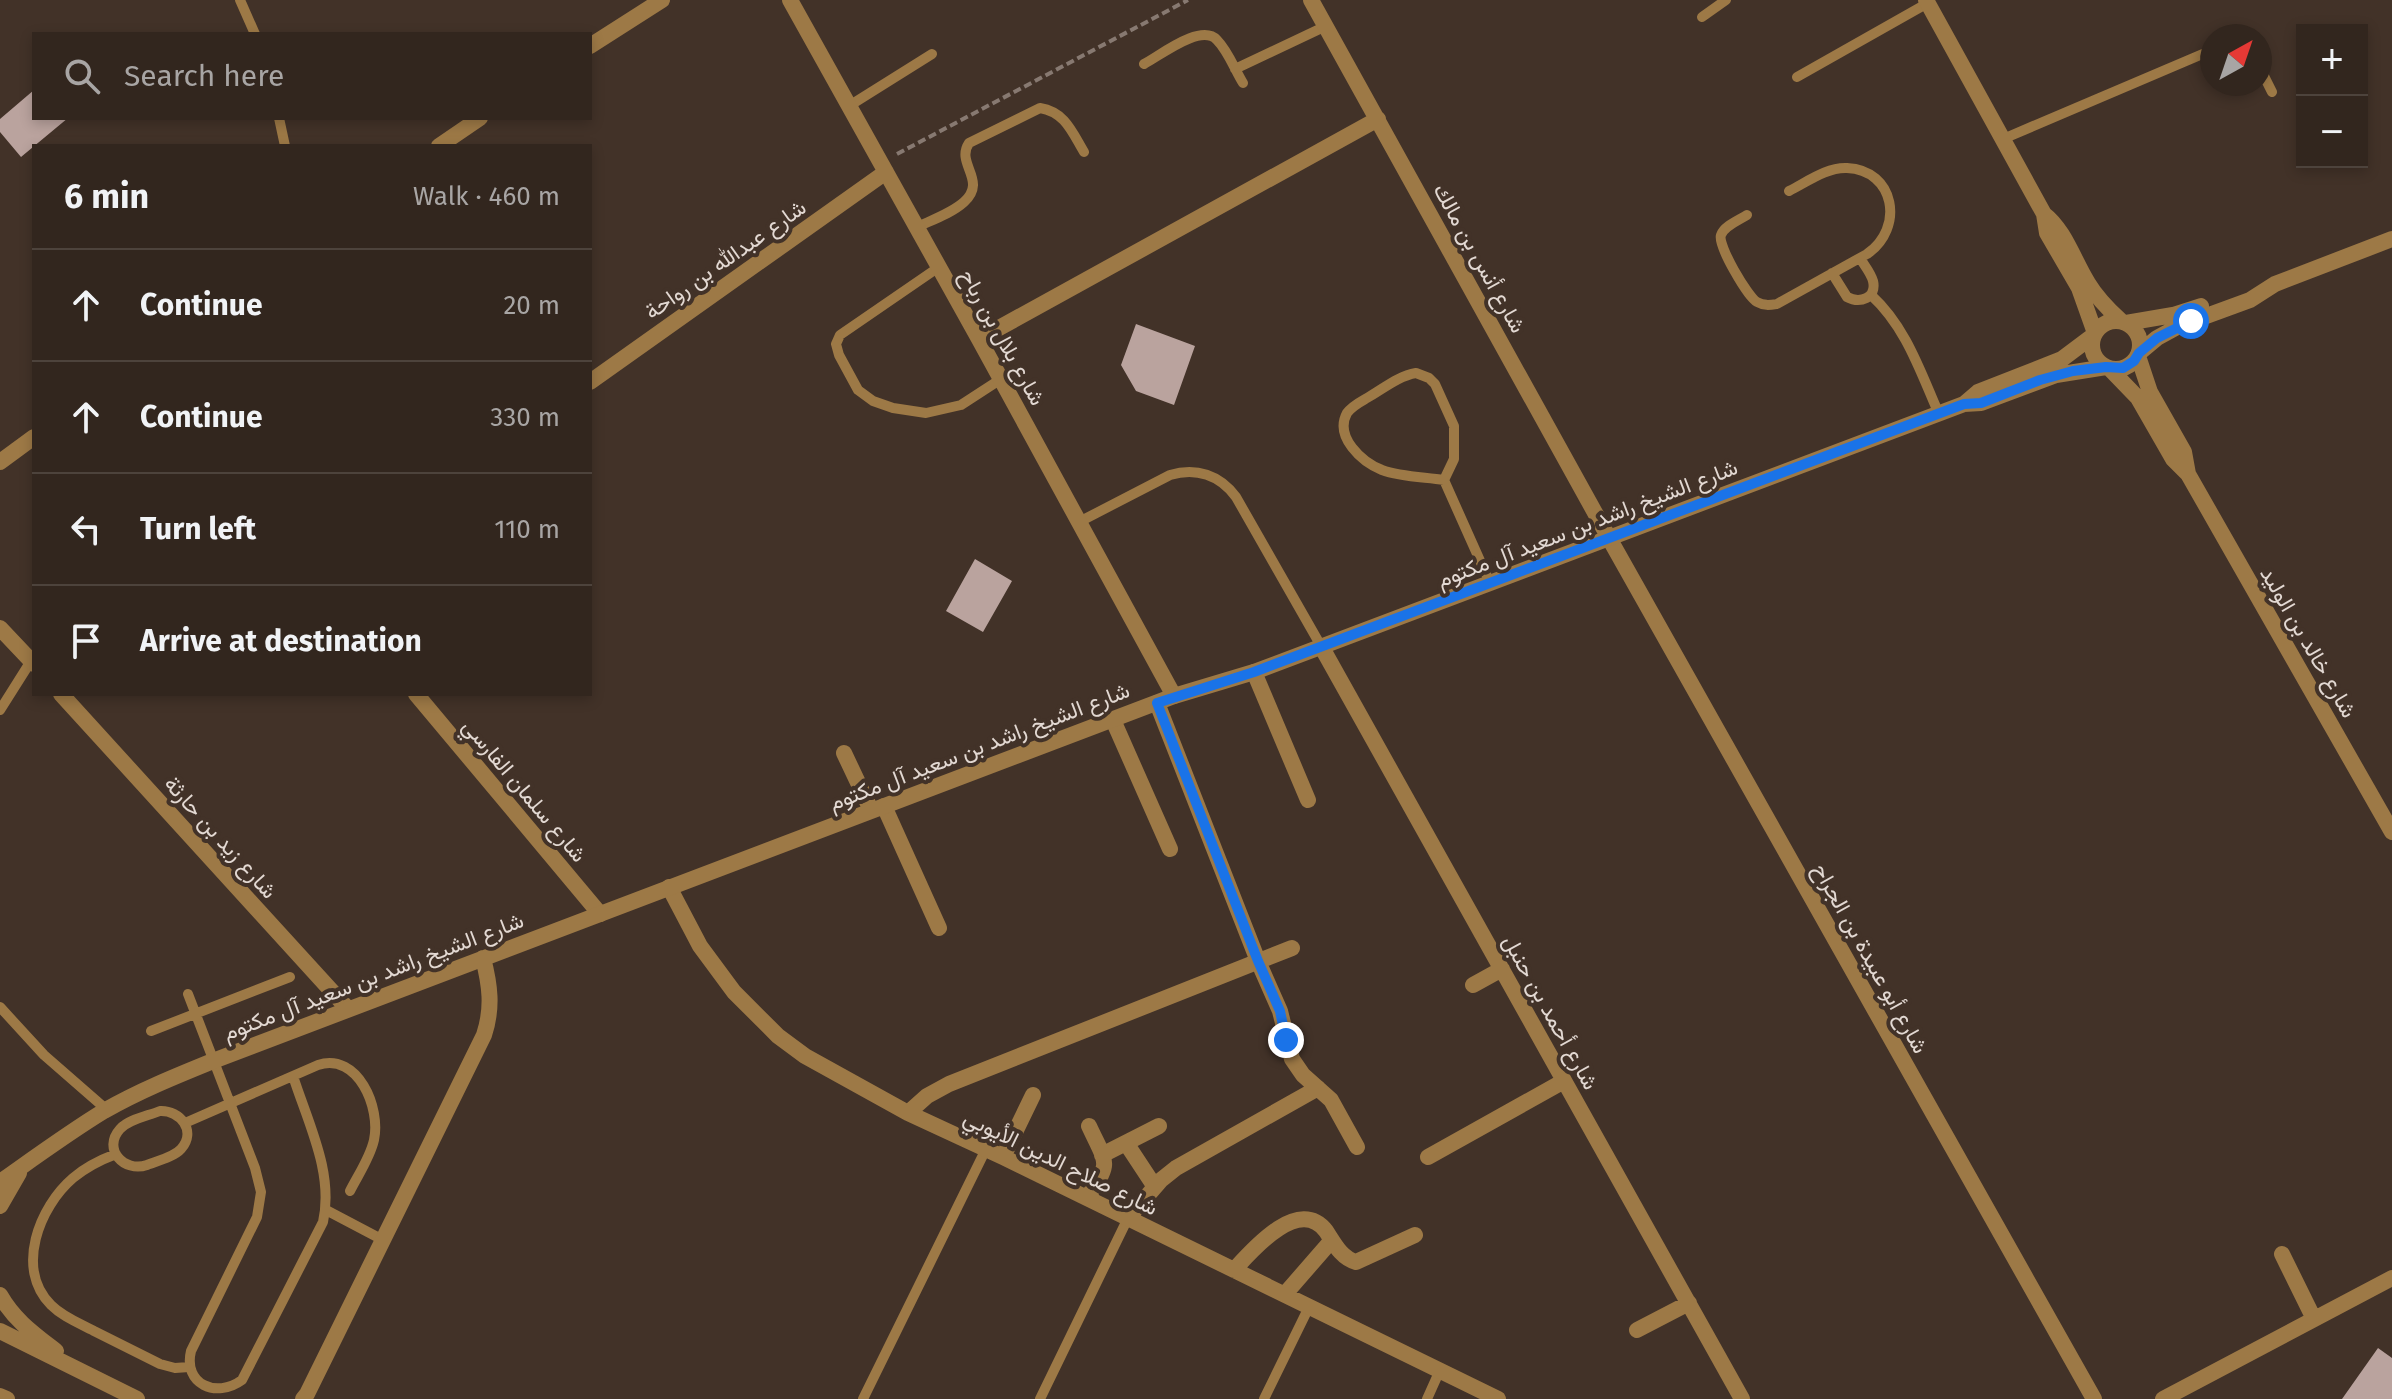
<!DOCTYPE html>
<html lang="en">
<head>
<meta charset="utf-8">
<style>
  :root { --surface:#32261e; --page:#3a2e27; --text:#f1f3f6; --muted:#a8a5a4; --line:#4d433c }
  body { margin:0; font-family:"Fira Sans",Vazirmatn,sans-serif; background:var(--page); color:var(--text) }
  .controls { position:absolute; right:24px; top:24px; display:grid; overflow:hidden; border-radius:0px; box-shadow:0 4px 12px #0003 }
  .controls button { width:72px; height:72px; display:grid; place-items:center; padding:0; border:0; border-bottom:2px solid var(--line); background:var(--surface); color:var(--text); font:40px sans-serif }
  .compass { position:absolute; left:2200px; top:24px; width:72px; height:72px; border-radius:50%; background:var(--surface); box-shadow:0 4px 12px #0003; rotate:40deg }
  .stop { position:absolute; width:24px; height:24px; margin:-18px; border:6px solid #1a73e8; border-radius:50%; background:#fff }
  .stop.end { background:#1a73e8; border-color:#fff; box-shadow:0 2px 8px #0008 }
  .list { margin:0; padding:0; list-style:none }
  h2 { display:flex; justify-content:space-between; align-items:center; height:104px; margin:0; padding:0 32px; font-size:34px }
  h2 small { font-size:26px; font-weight:400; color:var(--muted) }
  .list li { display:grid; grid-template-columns:52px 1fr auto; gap:24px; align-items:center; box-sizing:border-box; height:112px; padding:0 32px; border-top:2px solid var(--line) }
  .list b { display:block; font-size:30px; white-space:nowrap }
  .list em { font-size:26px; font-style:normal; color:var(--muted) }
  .icon { flex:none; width:44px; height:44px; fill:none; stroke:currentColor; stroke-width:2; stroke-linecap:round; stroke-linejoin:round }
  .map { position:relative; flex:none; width:2392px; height:1399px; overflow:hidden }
  .search { position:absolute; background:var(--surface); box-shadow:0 4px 12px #0003; left:32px; top:32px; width:560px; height:88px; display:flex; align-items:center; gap:20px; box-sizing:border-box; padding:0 28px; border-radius:0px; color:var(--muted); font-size:30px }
  .panel { position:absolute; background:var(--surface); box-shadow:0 4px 12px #0003; left:32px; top:144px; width:560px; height:552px; border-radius:0px }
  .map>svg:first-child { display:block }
</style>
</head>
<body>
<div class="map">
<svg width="2392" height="1399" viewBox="0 0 2392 1399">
  <rect width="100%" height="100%" fill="#423228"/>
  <!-- building -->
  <path fill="#baa39e" d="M34 90V118H68L21 157 0 132V119Z
    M1136 324 1195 346 1174 405 1136 391 1121 365Z
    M975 559 1012 581 983 632 946 611Z
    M2378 1348 2392 1358V1399H2342Z"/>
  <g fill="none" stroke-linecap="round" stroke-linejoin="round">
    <!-- path -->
    <path stroke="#877971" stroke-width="4" stroke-dasharray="8 4" stroke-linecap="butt" d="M897 154 1188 0"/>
    <!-- service -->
    <path stroke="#9d7946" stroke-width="10" d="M240 0 255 34
      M1702 17 1726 0
      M1144 64C1161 55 1201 23 1217 40 1228 51 1235 70 1243 83
      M2260 68 2272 92
      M1235 69 1326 26
      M1797 77 1928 3
      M849 106 932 54
      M279 118 285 146
      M2003 139 2212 50
      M1747 215C1739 220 1724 226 1721 235 1717 245 1748 297 1757 302 1764 306 1770 305 1777 304L1867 254C1905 228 1895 170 1847 168 1827 167 1807 182 1789 191
      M917 227C932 220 952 213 964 202 988 180 955 164 969 143L1040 108C1065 112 1072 132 1084 152
      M939 267 840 335 836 344 839 355 858 390 873 401 893 408 926 413 961 405 1001 379
      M1832 273 1847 297C1860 304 1877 298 1873 281 1871 273 1864 265 1860 258
      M1871 295C1906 327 1920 371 1939 414
      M1416 373 1429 378 1435 384 1454 426V459L1444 480C1424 477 1401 477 1382 470 1362 462 1334 437 1347 413 1352 406 1360 402 1367 398 1383 389 1398 376 1416 373Z
      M1444 480 1490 583
      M1079 522 1170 475C1196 467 1220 475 1236 497L1321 646
      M0 710 31 661
      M188 994 255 1168 261 1192 257 1217 191 1351C183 1384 216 1399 242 1380L323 1222C334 1173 308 1123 293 1076
      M0 1007 44 1055 107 1110
      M151 1031 290 977
      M160 1111C180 1110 197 1131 181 1149 174 1157 157 1161 147 1165 124 1173 102 1149 120 1129 129 1119 148 1116 160 1111Z
      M185 1123 318 1065C358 1052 381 1108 374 1140 370 1158 358 1175 350 1191
      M116 1154C100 1160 86 1167 73 1178 39 1207 15 1269 51 1305 63 1317 79 1323 94 1331 116 1342 138 1353 160 1364L175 1368 189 1367
      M326 1210 383 1240
      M863 1399 986 1149
      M1040 1399 1128 1218
      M1264 1399 1309 1307
      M1427 1399 1440 1370"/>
    <!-- minor -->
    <path stroke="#9d7946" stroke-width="16" d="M790 0 979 339 1174 696
      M1311 0 1609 538 2094 1399
      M590 46 662 0
      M439 146 480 118
      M979 339 1378 119
      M590 382 886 172
      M0 462 34 437
      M0 628 34 664
      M1321 646 1742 1399
      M1254 672 1308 800
      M61 694 348 1009
      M416 694 600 914
      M1157 703 1258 961 1280 1011 1292 1059 1303 1075 1331 1100 1357 1147
      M1113 720 1170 849
      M844 753 871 810
      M884 806 939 928
      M669 887 700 946 734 992 778 1036 805 1056 908 1113 1003 1157 1498 1399
      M1473 985 1502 969
      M908 1113 927 1096 949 1084 1292 948
      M1126 1143 1155 1187
      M1102 1155 1159 1126
      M1003 1157 1033 1095
      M1428 1157 1564 1081
      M1087 1198C1112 1161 1107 1165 1089 1126
      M1128 1218 1161 1180 1176 1168 1318 1088
      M2282 1254 2314 1319
      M1234 1270C1253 1249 1299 1196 1326 1231 1334 1243 1341 1258 1356 1262L1415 1235
      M1285 1294 1332 1240
      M1637 1330 1689 1303
      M2163 1399 2392 1278"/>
    <!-- tertiary -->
    <path stroke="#9d7946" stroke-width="16" d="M1926 0 2044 214C2065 230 2074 261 2088 283 2097 298 2109 310 2121 321
      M2044 214 2047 233 2079 288 2095 333
      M2092 345a24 24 0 1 1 48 0a24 24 0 1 1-48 0Z
      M2126 323 2173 315 2201 306
      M2139 353 2157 338 2179 326 2250 300 2275 284 2392 239
      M2138 356 2150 392 2184 452 2188 474
      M2109 368 2138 398 2173 459 2188 474 2392 832
      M1964 404 1978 392 2062 359 2094 335
      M0 1182C34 1158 68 1133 104 1111 139 1091 176 1076 213 1061L1174 696 1254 672 1964 404 1981 403 2056 375 2106 367
      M0 1206 19 1173
      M0 1295C14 1320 34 1334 56 1351
      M0 1331 137 1399
      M0 1396 7 1399
      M303 1399 307 1394 484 1035C493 1008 490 985 483 958"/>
  </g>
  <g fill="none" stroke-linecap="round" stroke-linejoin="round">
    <!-- route -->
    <path stroke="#1a73e8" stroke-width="10" d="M1286 1040 1280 1011 1258 961 1157 703 1254 672 1964 404 1981 403 2040 380 2073 371 2106 367 2123 368 2134 361 2139 353 2157 338 2191 321"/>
  </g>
  <g text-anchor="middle" stroke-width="8" stroke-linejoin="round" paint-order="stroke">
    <!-- street labels -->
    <g font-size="22" fill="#e3d9d3" stroke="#423228">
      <text transform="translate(1480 258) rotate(61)" y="8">شارع أنس بن مالك</text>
      <text transform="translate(725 259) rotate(-35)" y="8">شارع عبدالله بن رواحة</text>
      <text transform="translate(1003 337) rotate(61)" y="8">شارع بلال بن رباح</text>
      <text transform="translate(1587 523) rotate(-21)" y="8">شارع الشيخ راشد بن سعيد آل مكتوم</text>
      <text transform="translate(2309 642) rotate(60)" y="8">شارع خالد بن الوليد</text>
      <text transform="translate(979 746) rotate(-21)" y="8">شارع الشيخ راشد بن سعيد آل مكتوم</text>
      <text transform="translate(525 790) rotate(50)" y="8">شارع سلمان الفارسي</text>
      <text transform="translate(221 837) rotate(48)" y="8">شارع زيد بن حارثة</text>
      <text transform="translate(1871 958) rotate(61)" y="8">شارع أبو عبيدة بن الجراح</text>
      <text transform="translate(373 976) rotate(-21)" y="8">شارع الشيخ راشد بن سعيد آل مكتوم</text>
      <text transform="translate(1551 1012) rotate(61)" y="8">شارع أحمد بن حنبل</text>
      <text transform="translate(1061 1162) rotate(26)" y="8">شارع صلاح الدين الأيوبي</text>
    </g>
  </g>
</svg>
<div class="controls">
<button>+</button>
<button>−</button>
</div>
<svg class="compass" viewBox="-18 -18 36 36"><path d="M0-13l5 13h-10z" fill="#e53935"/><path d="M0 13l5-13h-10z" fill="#a8a5a4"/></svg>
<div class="stop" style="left:2191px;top:321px"></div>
<div class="stop end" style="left:1286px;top:1040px"></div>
<div class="search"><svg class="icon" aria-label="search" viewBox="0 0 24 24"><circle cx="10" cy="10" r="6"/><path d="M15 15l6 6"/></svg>Search here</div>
<section class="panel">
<h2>6 min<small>Walk · 460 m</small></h2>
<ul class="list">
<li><svg class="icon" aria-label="ahead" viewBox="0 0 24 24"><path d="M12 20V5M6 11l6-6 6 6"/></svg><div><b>Continue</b></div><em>20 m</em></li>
<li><svg class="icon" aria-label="ahead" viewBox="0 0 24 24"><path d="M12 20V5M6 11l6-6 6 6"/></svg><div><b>Continue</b></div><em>330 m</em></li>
<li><svg class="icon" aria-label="left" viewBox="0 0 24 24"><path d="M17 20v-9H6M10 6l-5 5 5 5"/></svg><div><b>Turn left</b></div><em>110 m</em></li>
<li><svg class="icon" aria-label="arrive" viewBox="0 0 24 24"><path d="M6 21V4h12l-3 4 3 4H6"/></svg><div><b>Arrive at destination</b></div></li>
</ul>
</section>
</div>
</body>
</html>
